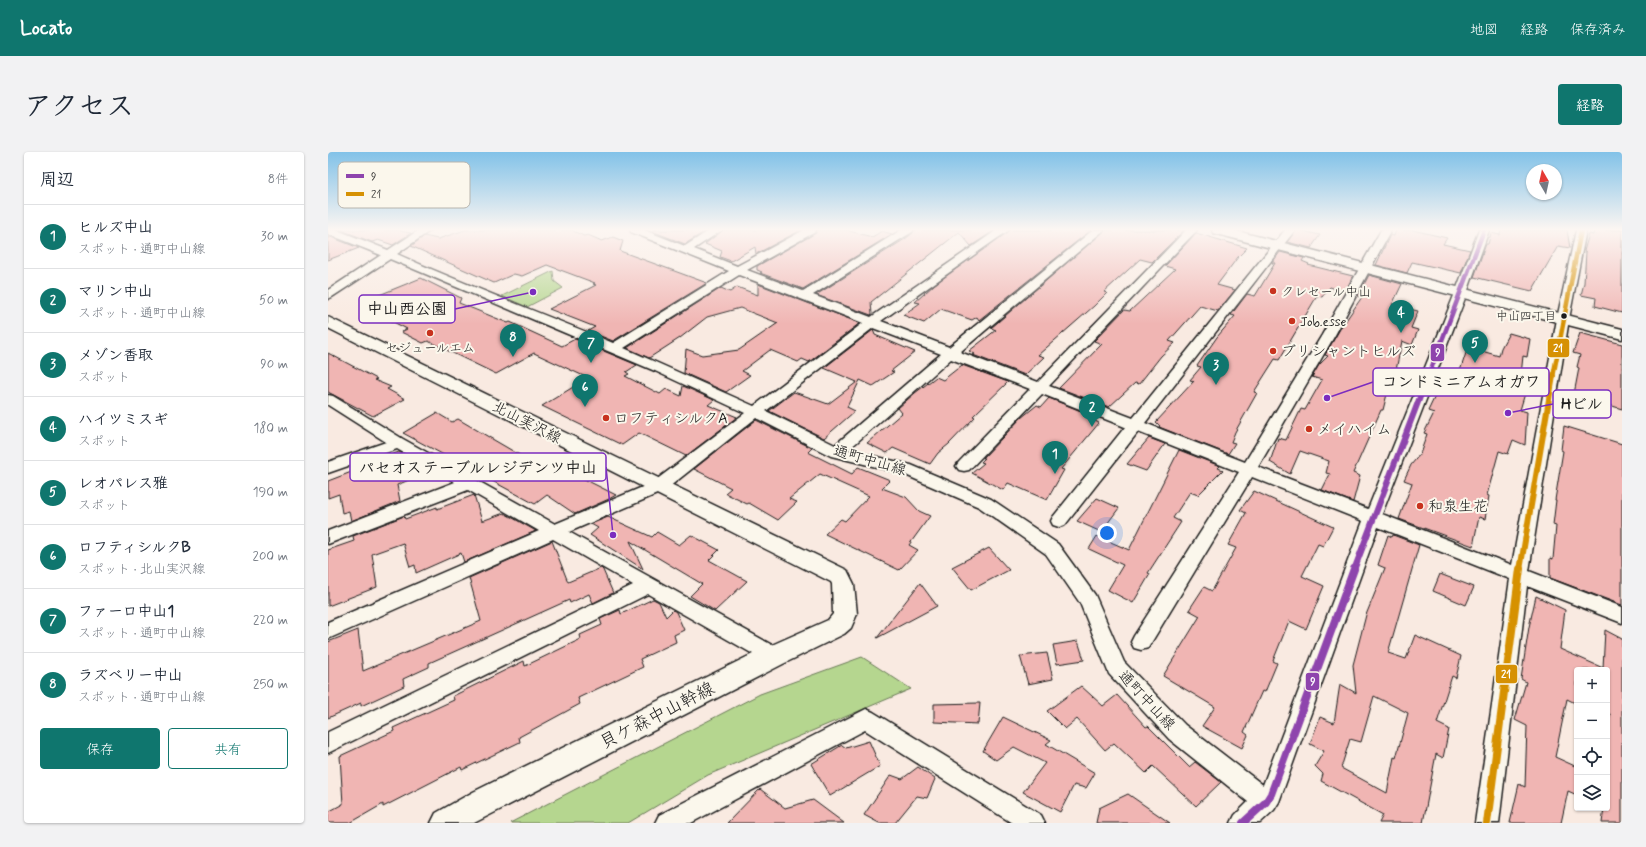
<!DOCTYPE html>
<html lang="ja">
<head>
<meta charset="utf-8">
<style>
  :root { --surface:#fff; --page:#f2f2f3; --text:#1f2937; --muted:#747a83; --line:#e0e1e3; --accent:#0f766e }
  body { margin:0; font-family:Mynerve,"Klee One",sans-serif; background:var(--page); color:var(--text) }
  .controls { position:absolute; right:12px; bottom:12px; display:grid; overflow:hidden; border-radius:4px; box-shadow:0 1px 3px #0004 }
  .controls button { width:36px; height:36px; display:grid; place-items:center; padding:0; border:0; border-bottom:1px solid var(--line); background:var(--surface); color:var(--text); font:20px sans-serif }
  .compass { position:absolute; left:1198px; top:12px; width:36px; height:36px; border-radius:50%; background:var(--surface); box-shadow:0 1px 3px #0004; rotate:351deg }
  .you { position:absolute; left:779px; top:381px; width:14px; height:14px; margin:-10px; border:3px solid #fff; border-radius:50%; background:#1a73e8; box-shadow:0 0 0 6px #1a73e833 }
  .badge { display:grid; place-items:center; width:26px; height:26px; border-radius:50%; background:var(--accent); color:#fff; font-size:13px; font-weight:700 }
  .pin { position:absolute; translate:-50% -33px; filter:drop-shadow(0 1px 2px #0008) }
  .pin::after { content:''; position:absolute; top:21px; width:14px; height:12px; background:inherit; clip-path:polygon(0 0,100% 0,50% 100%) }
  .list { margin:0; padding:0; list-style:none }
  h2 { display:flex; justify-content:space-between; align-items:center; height:52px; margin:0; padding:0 16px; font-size:17px }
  h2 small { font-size:13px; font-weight:400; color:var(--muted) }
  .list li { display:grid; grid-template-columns:26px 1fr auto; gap:12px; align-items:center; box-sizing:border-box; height:64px; padding:0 16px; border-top:1px solid var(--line) }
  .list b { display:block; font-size:15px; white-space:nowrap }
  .list p { margin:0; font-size:13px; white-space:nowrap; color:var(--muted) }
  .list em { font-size:13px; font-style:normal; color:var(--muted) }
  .actions { display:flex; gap:8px; padding:12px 16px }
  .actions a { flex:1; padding:9px 0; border:1px solid var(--accent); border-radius:4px; text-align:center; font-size:14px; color:var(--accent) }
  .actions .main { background:var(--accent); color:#fff }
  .icon { flex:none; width:22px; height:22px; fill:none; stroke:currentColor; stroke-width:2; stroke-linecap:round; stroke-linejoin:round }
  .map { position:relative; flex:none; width:1294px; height:671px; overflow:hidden; border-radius:4px }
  header { display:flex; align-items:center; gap:24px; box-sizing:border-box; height:56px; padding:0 20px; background:var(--accent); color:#fff }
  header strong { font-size:19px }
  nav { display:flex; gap:22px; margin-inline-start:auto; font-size:14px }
  .intro { display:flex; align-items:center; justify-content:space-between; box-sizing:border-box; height:96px; padding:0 24px }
  h1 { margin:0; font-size:28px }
  .button { padding:10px 18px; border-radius:4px; background:var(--accent); color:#fff; font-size:14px; font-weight:700 }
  main { display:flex; gap:24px; padding:0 24px }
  aside { flex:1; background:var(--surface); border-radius:4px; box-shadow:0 1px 3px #0004 }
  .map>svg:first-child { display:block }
</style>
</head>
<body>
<header>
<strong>Locato</strong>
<nav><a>地図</a><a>経路</a><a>保存済み</a></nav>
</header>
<div class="intro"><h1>アクセス</h1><a class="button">経路</a></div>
<main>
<aside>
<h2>周辺<small>8件</small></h2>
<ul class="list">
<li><span class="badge">1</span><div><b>ヒルズ中山</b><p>スポット · 通町中山線</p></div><em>30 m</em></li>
<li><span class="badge">2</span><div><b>マリン中山</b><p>スポット · 通町中山線</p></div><em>50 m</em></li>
<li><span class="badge">3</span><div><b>メゾン香取</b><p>スポット</p></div><em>90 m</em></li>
<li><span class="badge">4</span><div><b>ハイツミスギ</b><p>スポット</p></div><em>180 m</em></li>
<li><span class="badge">5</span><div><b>レオパレス雅</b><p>スポット</p></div><em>190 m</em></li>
<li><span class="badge">6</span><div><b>ロフティシルクB</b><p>スポット · 北山実沢線</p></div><em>200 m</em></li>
<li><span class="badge">7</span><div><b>ファーロ中山1</b><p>スポット · 通町中山線</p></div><em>220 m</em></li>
<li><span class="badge">8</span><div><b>ラズベリー中山</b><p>スポット · 通町中山線</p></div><em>250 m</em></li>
</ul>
<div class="actions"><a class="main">保存</a><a>共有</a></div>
</aside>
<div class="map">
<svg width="1294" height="671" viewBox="0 0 1294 671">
  <rect width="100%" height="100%" fill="#f9eae1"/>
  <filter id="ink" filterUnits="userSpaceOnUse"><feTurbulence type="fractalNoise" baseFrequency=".025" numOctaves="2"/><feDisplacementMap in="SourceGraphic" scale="8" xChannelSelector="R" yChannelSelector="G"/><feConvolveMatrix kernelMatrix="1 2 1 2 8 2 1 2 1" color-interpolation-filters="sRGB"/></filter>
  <g filter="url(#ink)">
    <!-- green -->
    <path fill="#b5d68f" stroke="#687956" d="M225 119 226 129 235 136 199 155 174 144Z
      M534 505 583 537 380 623 300 671H182L432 542Z"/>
    <!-- building -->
    <path fill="#f0b5b3" stroke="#1c1c1c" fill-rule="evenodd" d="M13 78H73L72 79 83 81 65 93 50 88 44 90Z
      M137 78H243L256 84 260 83 274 89 285 85 295 89 292 99 379 131 285 189 260 179 267 175 221 157 268 133 265 132 267 131 219 113 194 124 186 122 166 131 83 94 96 84 110 87Z
      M324 78H379L357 92 324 79Z
      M395 78H473L428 102 427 95 403 109 392 105 394 99 377 92Z
      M489 78H518L544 85 554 79 564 82 475 137 432 121 434 120 429 118V114L488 81Z
      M586 78H667L643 94 631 80 543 150 544 162 543 163 488 143 577 87 585 81Z
      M682 78H763L651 168 649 165 644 168 613 157 596 171 575 163 592 151 587 150 607 132Z
      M777 78H856L824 110 812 107 776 140 779 141 766 154 710 203 716 205 697 223 645 203 647 202 641 199 668 178 663 176Z
      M968 78H970L992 83 983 96 959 90Z
      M1068 78H1085L1119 86 1115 92 1142 98 1133 121 1084 110 1079 121 1048 113 1062 83 1066 84Z
      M1173 78H1239L1242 96 1230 94 1204 139 1146 125 1158 92H1160L1163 81 1172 83Z
      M1266 78H1294V161L1267 154 1268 146 1253 143 1256 131 1258 100 1256 99 1261 82 1265 83Z
      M868 81 919 96 910 105 889 133 907 138 890 159 872 154 841 189 847 191 833 204 811 232 807 231 781 255 731 236 774 192 766 189 796 158 802 159 847 117 837 114Z
      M0 84 31 96 0 108Z
      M952 100 976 106 974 109 981 112 980 113 1025 124 1017 140 1002 135 994 145 989 144 951 208 947 207 926 240 929 241 907 280 903 290 907 291 900 302 831 275 832 274 828 270 866 229 862 228 873 215 869 214 889 185 907 164 903 163 919 142 927 144 947 111H944Z
      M1041 123 1074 132 1064 153 1090 159 1083 176 1090 178 1084 193 1074 189 1067 223 1064 222 1055 258H1053L1025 321 1032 324 1025 350 994 338 1002 322 998 321 1001 309 972 299 962 322 942 310 950 286 958 288 973 257 977 258 994 228 984 225 991 213 1000 204 997 203 1012 177 1034 145 1030 144Z
      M93 126 133 146 131 151 180 171 182 170 234 194 247 187 309 213 298 220 301 222 297 224 332 242 338 237 353 244 355 234 386 248 380 253 409 265 358 304 311 281 294 293 214 254 260 226 206 201 168 222 100 189 95 191 73 180 79 177 44 159 49 157 34 150Z
      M430 132 532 171 481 210 474 207 470 210 442 198 414 219 422 223 398 240 356 221 358 197 374 203 411 198 450 171 412 156 379 165 352 186 321 206 299 196 393 136 402 140 409 135 430 143Z
      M545 178 547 183 587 200 563 219 566 220 545 234 532 228 519 255 527 259 496 286 441 259 466 240 500 252 529 230 496 216Z
      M1181 181 1202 187 1199 205 1195 204 1192 232 1198 238 1192 258 1199 260 1197 293 1185 288 1180 302 1171 299 1159 343 1161 344 1157 367 1151 365 1145 394 1071 367 1084 331 1076 328 1083 313 1092 302 1099 282 1096 281 1106 261 1100 259 1119 219 1131 222 1140 195 1171 204 1173 196Z
      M1252 181 1294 192V257L1246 242 1251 216 1249 215 1252 203 1245 201Z
      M0 201 49 227 46 228 63 235 59 237 77 247 45 264 0 240Z
      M634 213 680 230 645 264 647 265 621 292 610 301 602 312 565 296 559 301 539 291 574 261 570 256 587 241 608 225 615 228Z
      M721 246 770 266 767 269 771 271 733 317 736 318 719 348 680 331 675 338 644 321 656 311 653 310 657 306H655L693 266 709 253 713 255Z
      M109 261 124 270 130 267 195 305 224 320 232 315 288 343 281 347 247 362 219 343 207 352 75 281Z
      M428 268 484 296 480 300 524 322 530 315 562 328 554 336 578 345 591 359 602 364 581 393 590 398 571 418 497 382 513 367 517 369 541 344 492 322 461 347 469 350 450 368 421 351 419 352 397 341 403 336 366 317Z
      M1236 274 1294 292V453L1222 426V406L1225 407 1228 374 1225 373 1228 348H1227L1235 299 1233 298Z
      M821 286 837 292 818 319 799 312Z
      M851 298 892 314 890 316 895 318 870 343 862 340 845 366 853 370 820 421 822 422 805 451 780 438 795 413 761 397 769 384 801 398Z
      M71 300 89 311 83 313 88 325 69 333 72 349 23 369 21 359 14 361 11 342 0 346V329L26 319V315Z
      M926 339 1005 375 995 394 990 392 974 424 996 434 978 477 961 469 945 509 949 511 937 540 934 539 916 580 920 583 914 596 874 574 887 555 835 524 872 464 861 458 876 435 884 439 908 396 900 393 918 361 912 358Z
      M146 343 154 369 176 361 208 379 136 410 133 401 88 421 87 413 82 415 75 391 44 402 49 435 0 454V398L26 389 25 384 76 364 77 367 109 355V357Z
      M769 346 791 356 773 380 749 369Z
      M280 365 324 385 329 380 351 393 363 383 391 398 381 408 419 429 387 459 362 444 374 432 302 389 315 417 262 383 270 376 263 372Z
      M1060 383 1064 385 1065 383 1091 393 1060 501 1078 507 1087 483 1133 504 1128 526 1124 524 1109 571 1121 577 1115 606 1108 602 1095 671H1051L1055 663 993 629 995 622 987 614 996 599 982 592 992 565 1006 571 1012 532 1028 541 1025 513 1038 463 1057 416 1050 413ZM1046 544 1080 561 1068 606 1066 605 1059 641 1013 616 1022 587 1033 590Z
      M224 389 240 430 273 416 275 418 285 441 265 451 261 442 242 451 241 448 101 511V515L75 527 76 534 33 554V551L0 566V490L30 478 35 519 153 469 141 426Z
      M661 396 681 418 643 438 624 415Z
      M1112 422 1146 435 1138 453 1105 439Z
      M592 431 609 454 549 486Z
      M1208 444 1237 458 1232 497 1275 516 1277 478 1294 487V671H1274L1276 656H1279V592L1282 562 1279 561V518H1249V552L1239 547 1227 605 1249 615V643L1240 639 1233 671H1182L1191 632 1197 635 1199 574 1187 568 1198 530 1193 527 1201 475Z
      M325 447 331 450 338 465 345 458 348 460 356 478 346 483 348 490 312 507 315 515 250 546 252 552 191 585 192 590 134 618 133 615 55 655V652L22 671H0V660L15 652 12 604 66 579 65 576 126 548 125 544 196 509 197 514 253 487 252 483 274 473 272 467 292 458 293 462Z
      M750 489 756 508 729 512 725 493Z
      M719 501 725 527 700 532 692 504Z
      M753 534 775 554 789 543 818 575 820 574 861 615 867 610 893 630 868 654 825 614 818 621 786 591 777 598 749 567 737 577 719 559Z
      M652 551 650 572 606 570V552Z
      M675 565 723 588 718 592 767 621 758 636 746 633 732 660 695 640 717 611 686 595 668 608 655 599Z
      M541 589 552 614 502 644 483 612 514 593 518 596Z
      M590 615 607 627 599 646 589 644 567 671H551L536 663 563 623 574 627Z
      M432 637 457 656 485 648 516 671H399Z
      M800 642 842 671H768L771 656Z"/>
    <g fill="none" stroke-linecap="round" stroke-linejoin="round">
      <!-- minor casing -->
      <g stroke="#1c1c1c" stroke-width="3">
        <path id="minor" d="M0 78H9L60 98 91 78H103L69 102C140 134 213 161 285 191L401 119 303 80 302 78H316L357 94 382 78H394L366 97 409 114 476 78H488L487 80 419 118 475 139 573 78H585L584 80 485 143 543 165 669 78H681L553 169 621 195 765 78H776L632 200 710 230 858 78H869L721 234 805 266 957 78H967L817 271 917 310 994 183 1053 78H1063L1007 183 930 315 1040 357 1127 141 1151 78H1161L1139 141 1054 362 1184 413 1229 167 1248 78H1258L1241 167 1201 419 1294 455V471L1199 434 1171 671H1147L1182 427 1050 375 951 650 946 658 932 671H903L907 663 920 650 841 587 781 522 752 451 718 402 651 355 573 321 503 304 428 266 336 339 241 380 453 498 456 504 453 510 446 513 439 510 320 442 0 601V580L305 433 225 387 0 487V470L211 379 140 338 0 392V379L127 330 69 297 0 321V310L58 290 0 253V243L5 244 75 287 227 372 324 331 417 261 327 219 62 107 4 145 0 147V138L53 103 0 82ZM411 123 535 171 426 254 296 196ZM545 176 613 202 507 293 438 259ZM623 207 702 237 631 310 628 314 631 318 636 319 641 318 714 242 797 275 725 365 723 369 725 373 731 375 737 373 810 280 911 320 806 484 803 490 806 496 813 498 820 496 924 325 1035 369 935 633 857 573 796 510 767 443 730 392 663 347 583 313 520 298Z
          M538 557 545 560 713 663 717 671H684L537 578 363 671H327L331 663Z"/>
      </g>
      <!-- tertiary casing -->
      <g stroke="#1c1c1c" stroke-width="3">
        <path id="tertiary" d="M884 78H905L1294 177V187L885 81Z
          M0 165 519 418 526 432 529 462 523 476 516 482 455 512 146 671H103L108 661 145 640 437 496 500 468 505 462 504 432 503 430 0 176Z"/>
      </g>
      <!-- minor -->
      <use href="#minor" fill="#fbf7ec" fill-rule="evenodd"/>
      <!-- tertiary -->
      <use href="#tertiary" fill="#fbf7ec" fill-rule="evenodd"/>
      <!-- bus-1-far2 casing -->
      <g stroke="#fbf7ec" stroke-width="6">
        <path id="bus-1-far2" d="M1100 225 1156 78"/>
      </g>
      <!-- bus-1-far1 casing -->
      <g stroke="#fbf7ec" stroke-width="9">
        <path id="bus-1-far1" d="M1026 418 1100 224"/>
      </g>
      <!-- bus-1 casing -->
      <g stroke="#fbf7ec" stroke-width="10">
        <path id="bus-1" d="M915 671 938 650 943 642 1026 417"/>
      </g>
      <!-- bus-2-far2 casing -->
      <g stroke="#fbf7ec" stroke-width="6">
        <path id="bus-2-far2" d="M1225 225 1253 78"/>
      </g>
      <!-- bus-2-far1 casing -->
      <g stroke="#fbf7ec" stroke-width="9">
        <path id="bus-2-far1" d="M1192 418 1225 224"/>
      </g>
      <!-- bus-2 casing -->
      <g stroke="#fbf7ec" stroke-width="10">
        <path id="bus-2" d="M1159 671 1192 417"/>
      </g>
      <!-- bus-1-far2 -->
      <use href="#bus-1-far2" stroke="#8e44ad" stroke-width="4.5"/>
      <!-- bus-1-far1 -->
      <use href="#bus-1-far1" stroke="#8e44ad" stroke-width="6"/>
      <!-- bus-1 -->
      <use href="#bus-1" stroke="#8e44ad" stroke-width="8"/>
      <!-- bus-2-far2 -->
      <use href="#bus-2-far2" stroke="#d69104" stroke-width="4.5"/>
      <!-- bus-2-far1 -->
      <use href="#bus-2-far1" stroke="#d69104" stroke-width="6"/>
      <!-- bus-2 -->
      <use href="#bus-2" stroke="#d69104" stroke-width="8"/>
    </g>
  </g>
  <!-- sky -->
  <linearGradient id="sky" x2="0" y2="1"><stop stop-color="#82c2e8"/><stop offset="0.45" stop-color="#fcf6f2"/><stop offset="1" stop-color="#fcf6f2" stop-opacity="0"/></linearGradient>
  <rect width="1294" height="172" fill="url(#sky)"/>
  <!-- markers -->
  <g fill="#c8321e" stroke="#fbf7ec" stroke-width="1.5">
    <circle cx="945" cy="139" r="4"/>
    <circle cx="964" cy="169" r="4"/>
    <circle cx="102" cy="181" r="4"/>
    <circle cx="945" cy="199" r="4"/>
    <circle cx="278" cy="266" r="4"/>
    <circle cx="981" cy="277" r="4"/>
    <circle cx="1092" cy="354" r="4"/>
  </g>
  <circle fill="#1c1c1c" stroke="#fbf7ec" stroke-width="1.5" cx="1236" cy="164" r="3.5"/>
  <g text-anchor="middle" stroke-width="4" stroke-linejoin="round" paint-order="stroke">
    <!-- far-bus labels -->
    <g font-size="12" fill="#1c1c1c" stroke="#fbf7ec" text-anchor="end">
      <text x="1228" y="168">中山四丁目</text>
    </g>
    <!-- far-poi labels -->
    <g font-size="13" fill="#1c1c1c" stroke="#fbf7ec" text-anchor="start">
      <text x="953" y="144">クレセール中山</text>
      <text x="972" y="174">Job.esse</text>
      <text x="102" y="200" text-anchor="middle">セジュールエム</text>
    </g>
    <!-- poi labels -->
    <g font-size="15" fill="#1c1c1c" stroke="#fbf7ec" text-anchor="start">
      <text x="953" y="204">ブリシャントヒルズ</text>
      <text x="286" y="271">ロフティシルクA</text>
      <text x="989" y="282">メイハイム</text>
      <text x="1100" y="359">和泉生花</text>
    </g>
    <!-- street labels -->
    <g font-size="15" fill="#1c1c1c" stroke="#fbf7ec">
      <text transform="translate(199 270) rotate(27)" y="5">北山実沢線</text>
      <text transform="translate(542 308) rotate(16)" y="5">通町中山線</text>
      <text transform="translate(819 548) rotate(47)" y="5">通町中山線</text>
    </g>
    <!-- near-street labels -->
    <g font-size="18" fill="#1c1c1c" stroke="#fbf7ec">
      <text transform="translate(329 563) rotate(-27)" y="6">貝ケ森中山幹線</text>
    </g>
  </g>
  <!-- legend -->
  <rect x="10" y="10" width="132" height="46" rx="6" fill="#fbf7ec" stroke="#b8b5ae" stroke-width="1"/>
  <rect x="18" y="22" width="18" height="4" fill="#8e44ad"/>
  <rect x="18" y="40" width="18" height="4" fill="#d69104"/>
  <g font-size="11" fill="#1c1c1c">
    <text x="43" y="28">9</text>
    <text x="43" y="46">21</text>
  </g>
  <!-- callouts -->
  <path fill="none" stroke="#7b2cbf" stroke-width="1.5" d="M205 140L127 157M999 246L1045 230M1180 261L1225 252M285 383L278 315"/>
  <g fill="#7b2cbf" stroke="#fbf7ec" stroke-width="1.5">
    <circle cx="205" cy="140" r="4"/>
    <circle cx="999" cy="246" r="4"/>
    <circle cx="1180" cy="261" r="4"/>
    <circle cx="285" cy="383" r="4"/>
  </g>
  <g fill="#fbf7ec" stroke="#7b2cbf" stroke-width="1.5">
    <rect x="31" y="143" width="96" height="28" rx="4"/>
    <rect x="1045" y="216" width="176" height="28" rx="4"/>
    <rect x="1225" y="238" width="58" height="28" rx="4"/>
    <rect x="22" y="301" width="256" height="28" rx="4"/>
  </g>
  <g font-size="16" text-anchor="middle" font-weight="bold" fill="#1c1c1c">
    <text x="79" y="162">中山西公園</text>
    <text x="1133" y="235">コンドミニアムオガワ</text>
    <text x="1254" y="257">Hビル</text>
    <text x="150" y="321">パセオステーブルレジデンツ中山</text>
  </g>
  <g stroke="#fbf7ec" stroke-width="1.5">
    <rect x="1219" y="186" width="23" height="20" rx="4" fill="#d69104"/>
    <rect x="1102" y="191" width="15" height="19" rx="4" fill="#8e44ad"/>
    <rect x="1167" y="512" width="23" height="20" rx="4" fill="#d69104"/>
    <rect x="977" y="520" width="15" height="19" rx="4" fill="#8e44ad"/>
  </g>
  <g font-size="11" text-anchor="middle" font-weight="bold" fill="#fff">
    <text x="1230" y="200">21</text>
    <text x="1110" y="204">9</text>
    <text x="1178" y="526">21</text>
    <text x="985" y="533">9</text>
  </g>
</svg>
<div class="controls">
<button>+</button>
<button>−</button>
<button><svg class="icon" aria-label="locate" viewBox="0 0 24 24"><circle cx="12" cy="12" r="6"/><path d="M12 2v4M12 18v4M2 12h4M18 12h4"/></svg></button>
<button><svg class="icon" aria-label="layers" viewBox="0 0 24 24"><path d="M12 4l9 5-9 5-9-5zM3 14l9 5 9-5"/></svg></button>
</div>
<svg class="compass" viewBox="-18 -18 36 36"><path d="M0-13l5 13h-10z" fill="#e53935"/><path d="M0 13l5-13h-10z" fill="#747a83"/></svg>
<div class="you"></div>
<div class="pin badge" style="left:727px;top:322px">1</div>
<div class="pin badge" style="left:764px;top:275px">2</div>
<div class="pin badge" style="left:888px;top:233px">3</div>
<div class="pin badge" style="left:1073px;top:181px">4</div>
<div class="pin badge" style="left:1147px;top:211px">5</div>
<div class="pin badge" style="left:257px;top:255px">6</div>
<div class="pin badge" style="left:263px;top:211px">7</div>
<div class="pin badge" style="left:185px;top:205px">8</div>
</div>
</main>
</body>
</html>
